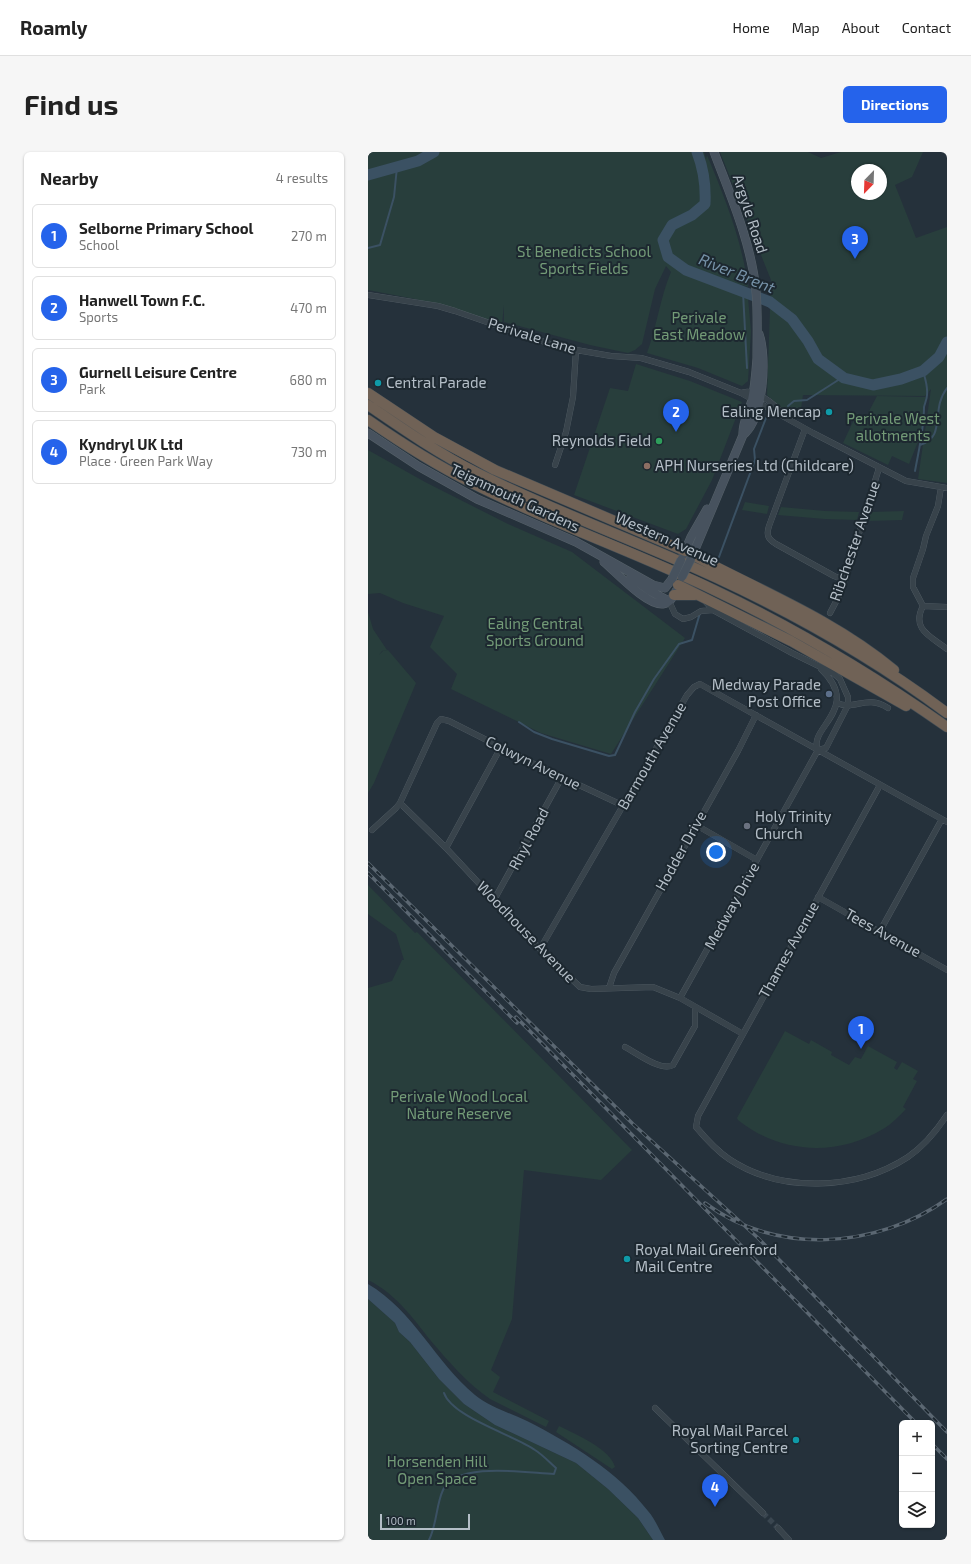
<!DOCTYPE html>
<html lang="en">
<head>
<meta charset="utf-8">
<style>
  :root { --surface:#fff; --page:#f6f6f6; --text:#222; --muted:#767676; --line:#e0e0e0; --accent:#2563eb }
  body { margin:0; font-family:"Exo 2",sans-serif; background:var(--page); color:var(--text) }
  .controls { position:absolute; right:12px; bottom:12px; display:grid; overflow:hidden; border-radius:6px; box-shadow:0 1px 3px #0004 }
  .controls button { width:36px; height:36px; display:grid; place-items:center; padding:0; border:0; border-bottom:1px solid var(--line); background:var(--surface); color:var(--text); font:20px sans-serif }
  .compass { position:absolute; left:483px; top:12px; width:36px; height:36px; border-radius:50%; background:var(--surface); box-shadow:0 1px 3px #0004; rotate:203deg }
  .scale { position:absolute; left:12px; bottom:10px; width:90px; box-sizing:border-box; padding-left:4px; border:2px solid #b4bec7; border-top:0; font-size:11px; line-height:14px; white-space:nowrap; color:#b4bec7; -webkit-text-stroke:3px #1d2830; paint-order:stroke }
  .you { position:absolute; left:348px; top:700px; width:14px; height:14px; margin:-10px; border:3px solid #fff; border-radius:50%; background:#1a73e8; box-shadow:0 0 0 6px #1a73e833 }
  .badge { display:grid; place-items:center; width:26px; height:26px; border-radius:50%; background:var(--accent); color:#fff; font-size:13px; font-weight:700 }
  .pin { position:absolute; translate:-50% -33px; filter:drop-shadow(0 1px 2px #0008) }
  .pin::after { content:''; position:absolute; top:21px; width:14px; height:12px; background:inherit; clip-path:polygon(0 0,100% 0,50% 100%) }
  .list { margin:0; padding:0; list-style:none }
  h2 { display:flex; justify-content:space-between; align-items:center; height:52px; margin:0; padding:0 16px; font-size:17px }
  h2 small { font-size:13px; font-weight:400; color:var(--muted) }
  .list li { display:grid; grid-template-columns:26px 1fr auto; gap:12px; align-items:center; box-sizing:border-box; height:64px; margin:0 8px 8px; padding:0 8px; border:1px solid var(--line); border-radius:6px }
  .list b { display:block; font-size:15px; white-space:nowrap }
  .list p { margin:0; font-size:13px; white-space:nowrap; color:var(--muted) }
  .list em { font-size:13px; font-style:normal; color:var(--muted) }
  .icon { flex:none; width:22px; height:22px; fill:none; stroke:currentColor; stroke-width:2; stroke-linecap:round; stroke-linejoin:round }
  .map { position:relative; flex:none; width:579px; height:1388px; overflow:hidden; border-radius:6px }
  header { display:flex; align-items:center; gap:24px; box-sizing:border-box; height:56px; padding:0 20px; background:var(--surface); border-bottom:1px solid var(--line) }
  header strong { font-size:19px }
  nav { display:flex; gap:22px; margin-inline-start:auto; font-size:14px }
  .intro { display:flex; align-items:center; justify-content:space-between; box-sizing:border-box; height:96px; padding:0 24px }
  h1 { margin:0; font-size:28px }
  .button { padding:10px 18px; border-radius:6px; background:var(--accent); color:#fff; font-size:14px; font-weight:700 }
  main { display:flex; gap:24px; padding:0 24px }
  aside { flex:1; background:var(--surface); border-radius:6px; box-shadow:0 1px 3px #0004 }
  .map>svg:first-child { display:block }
</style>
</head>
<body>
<header>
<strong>Roamly</strong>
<nav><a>Home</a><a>Map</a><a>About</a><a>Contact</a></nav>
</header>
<div class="intro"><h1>Find us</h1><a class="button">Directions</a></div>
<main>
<aside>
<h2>Nearby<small>4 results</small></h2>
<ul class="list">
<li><span class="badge">1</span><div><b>Selborne Primary School</b><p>School</p></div><em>270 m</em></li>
<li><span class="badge">2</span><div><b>Hanwell Town F.C.</b><p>Sports</p></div><em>470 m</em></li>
<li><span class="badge">3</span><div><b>Gurnell Leisure Centre</b><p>Park</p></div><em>680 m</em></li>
<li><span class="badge">4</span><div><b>Kyndryl UK Ltd</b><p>Place · Green Park Way</p></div><em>730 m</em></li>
</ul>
</aside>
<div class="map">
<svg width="579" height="1388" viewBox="0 0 579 1388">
  <rect width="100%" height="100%" fill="#25313b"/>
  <!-- green -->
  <path fill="#283e3c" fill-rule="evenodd" d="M0 0H336L338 7 339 3C357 46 374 88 380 135L371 132 377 135 378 146H380L383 179 380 229 374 234 330 216 279 201C289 174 292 146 303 120L298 114 287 137 274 192 267 198 260 201 222 193 136 170V153L134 172 47 147 0 138Z
    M352 0H440L453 6 473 0H555L544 25 527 33 548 86 579 75V331L550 327 563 237 557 244 435 243 432 264 414 257 399 243 403 128ZM489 18H513V42H489Z
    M268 212 322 229 374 250 344 328 318 377 310 382 206 343 242 236 260 239Z
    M509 244 558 245 554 280 541 312 524 304 520 313 475 291 489 261 498 265Z
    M0 298 57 330 140 372 204 400 317 486 243 602 173 581 83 537 89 522 62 495 76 464 35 451 12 441 0 442Z
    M377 350 401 354 399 362 374 358Z
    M413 355 457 359 491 360 489 368 457 367 410 363Z
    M536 359 534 368 500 369 503 360Z
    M0 460 5 477 19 498 14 499 11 503 15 499 20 498 48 531 6 631 0 641Z
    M0 733 47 781 49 780 264 998 233 1028 156 1018 144 1167 123 1218 132 1225 125 1240 181 1269 178 1275 122 1247C99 1231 81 1210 63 1189 45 1166 27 1141 0 1128V836L24 829 34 808H36L28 782 0 762Z
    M417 879 441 892 443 888 464 900 463 903 481 913 487 905 493 907 500 894 529 910 526 916 529 918 534 910 550 919 545 927 549 929 535 955 538 957C531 964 524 972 515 977 469 1005 412 1002 370 968L369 966Z
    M0 1147 27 1171 31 1180 42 1190 71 1227 96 1252 127 1273 208 1311 240 1337 270 1366 285 1388H0Z
    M191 1274C207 1282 243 1297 247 1315L244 1317 188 1280Z"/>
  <!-- water -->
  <path fill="#3b5163" d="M0 1132C46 1159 67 1210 107 1243 122 1255 142 1261 159 1269 204 1292 249 1319 280 1359 287 1367 292 1379 297 1388H285L270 1366 240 1337 208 1311 127 1273 96 1252 71 1227 42 1190 31 1180 27 1171 0 1147Z"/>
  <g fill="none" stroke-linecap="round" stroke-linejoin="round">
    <!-- stream -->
    <path stroke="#3b5163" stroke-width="2" d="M0 96 12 93 26 45 29 15
      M375 140 379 216
      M420 254 426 249 439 248 475 225
      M552 293C579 285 562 258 579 236
      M547 319C551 297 556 277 556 255 557 251 559 247 559 243 560 234 557 226 555 219
      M351 405 387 308 386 297 398 266
      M151 570 166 580 184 587 241 604 247 603 267 560 286 527 311 492 324 488 332 461
      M61 1388C69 1372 68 1353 75 1338 89 1309 159 1321 186 1322L188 1316C181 1310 175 1303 167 1298 146 1283 84 1265 76 1241"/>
    <!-- river -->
    <path stroke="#3b5163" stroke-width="11" d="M329 0C336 18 338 33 337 52L324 63 304 73 295 88 300 105 318 118 402 150 424 167 440 189 450 207 476 226 505 233 533 227 555 219 571 205 579 190
      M0 23 50 9 66 0"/>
    <!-- street-tunnel -->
    <path stroke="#3a4650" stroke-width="5.5" stroke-dasharray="5.5 3" stroke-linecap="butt" d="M395 1361 410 1376"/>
    <!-- street casing -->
    <g stroke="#566169" stroke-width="6">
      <path id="street" d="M0 143 70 154 87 159 191 195 243 204 273 206 321 220 373 241 445 281 538 329 579 336
        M373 241C386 235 407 252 414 262
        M437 277 401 374C398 383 400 387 408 392L466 424 476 428
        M187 313 198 280 205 245 208 198
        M573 335 570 354 558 384 555 397 545 426V435L555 454C543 477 562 484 579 497
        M335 447 345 458 424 501 465 521 472 527 480 545V553L458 596 450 598
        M301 449 307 462 315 467 323 465 333 459 345 458
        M555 454 579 455
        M462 461 473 440 511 316
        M469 551C487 559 498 542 520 556
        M450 598C439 576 495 557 453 517
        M512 633 330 964 328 975C338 987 348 998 361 1007 412 1041 488 1039 540 1005 555 995 569 978 579 963
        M32 651 78 696 172 797 212 835 223 837 285 835 312 846 375 882
        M328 673 389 708
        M4 678 28 656 32 651 69 571 73 567 81 569 166 612 256 654
        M78 696 133 595
        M450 745 579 818
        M126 748 194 625
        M512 779 574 667
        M172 797 319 543 326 535 332 532 579 670
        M241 836 246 821 370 599 388 563
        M312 846 450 598
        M257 895C269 901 293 920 305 913L327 874V855
        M287 1256 395 1361
        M410 1376 421 1388"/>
    </g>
    <!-- secondary casing -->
    <g stroke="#566169" stroke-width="9">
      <path id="secondary" d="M346 0C363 45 383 90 388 139 390 161 389 184 389 206 388 220 387 234 384 248 381 259 374 271 375 283
        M0 281 50 314 109 347 208 390 285 433 297 436 304 427
        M323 407 375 283C396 266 399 205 391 182
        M313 408 323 385 339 357
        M236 410C248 420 279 454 295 452 302 451 305 445 308 439
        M263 425 282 439 301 449"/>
    </g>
    <!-- highway casing -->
    <g stroke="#434e56" stroke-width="11">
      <path id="highway" d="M0 241 66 285 127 318 317 399
        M0 253C35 277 71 302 109 321 187 360 270 389 349 426 429 463 508 508 579 561
        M0 268C33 291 68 313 104 331 183 371 267 400 346 438 428 477 505 523 579 575
        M325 403C393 439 466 468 526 518
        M310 433 423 489 538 554
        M306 443H327"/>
    </g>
    <!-- street -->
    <use href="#street" stroke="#38434b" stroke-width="5.5"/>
    <!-- secondary -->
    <use href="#secondary" stroke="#47525e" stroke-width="8"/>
    <!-- highway -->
    <use href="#highway" stroke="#706256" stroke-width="10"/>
    <!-- rail casing -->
    <g stroke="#5b6772" stroke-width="3.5">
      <path id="rail" d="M0 711 265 972 390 1086 579 1280
        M0 721 149 871
        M148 865 548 1271
        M337 1051C408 1104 509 1097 579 1047
        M564 1292 579 1307"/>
    </g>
    <!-- rail -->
    <use href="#rail" stroke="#1d2830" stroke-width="2" stroke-dasharray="6" stroke-linecap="butt"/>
    <!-- secondary-bridge casing -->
    <g stroke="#566169" stroke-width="9" stroke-linecap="butt">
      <path id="secondary-bridge" d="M314 425 323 407
        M304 427 313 408"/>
    </g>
    <!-- secondary-bridge -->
    <use href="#secondary-bridge" stroke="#47525e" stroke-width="8"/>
  </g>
  <!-- markers -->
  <g fill="#0f9aa8" stroke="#1d2830" stroke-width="1.5">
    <circle cx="10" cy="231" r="4"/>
    <circle cx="461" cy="260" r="4"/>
    <circle cx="259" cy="1107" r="4"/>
    <circle cx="428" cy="1288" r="4"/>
  </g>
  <circle fill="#2e9e5b" stroke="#1d2830" stroke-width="1.5" cx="291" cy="289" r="4"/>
  <circle fill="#8d6e63" stroke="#1d2830" stroke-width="1.5" cx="279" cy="314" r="4"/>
  <circle fill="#5c6f8a" stroke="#1d2830" stroke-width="1.5" cx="461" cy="542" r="4"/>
  <circle fill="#6b7280" stroke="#1d2830" stroke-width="1.5" cx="379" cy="674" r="4"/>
  <g text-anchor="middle" stroke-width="4" stroke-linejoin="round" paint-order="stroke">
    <!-- street labels -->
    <g font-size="15" fill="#b4bec7" stroke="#1d2830">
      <text transform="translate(382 62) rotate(72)" y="5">Argyle Road</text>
      <text transform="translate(164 184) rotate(17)" y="5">Perivale Lane</text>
      <text transform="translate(147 346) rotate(25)" y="5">Teignmouth Gardens</text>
      <text transform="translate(299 387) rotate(24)" y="5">Western Avenue</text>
      <text transform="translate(487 389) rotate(-71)" y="5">Ribchester Avenue</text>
      <text transform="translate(284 604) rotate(-60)" y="5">Barmouth Avenue</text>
      <text transform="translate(165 611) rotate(26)" y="5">Colwyn Avenue</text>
      <text transform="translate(161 687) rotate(-62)" y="5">Rhyl Road</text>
      <text transform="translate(313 699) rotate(-61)" y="5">Hodder Drive</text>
      <text transform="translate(364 754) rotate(-61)" y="5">Medway Drive</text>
      <text transform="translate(158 780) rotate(46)" y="5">Woodhouse Avenue</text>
      <text transform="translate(515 781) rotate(29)" y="5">Tees Avenue</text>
      <text transform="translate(421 798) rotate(-61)" y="5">Thames Avenue</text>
    </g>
    <!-- park labels -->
    <g font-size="15" fill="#739b77" stroke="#1d2830">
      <text x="216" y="105">St Benedicts School<tspan x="216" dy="17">Sports Fields</tspan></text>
      <text x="331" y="171">Perivale<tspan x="331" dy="17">East Meadow</tspan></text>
      <text x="525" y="272">Perivale West<tspan x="525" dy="17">allotments</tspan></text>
      <text x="167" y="477">Ealing Central<tspan x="167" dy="17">Sports Ground</tspan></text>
      <text x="91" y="950">Perivale Wood Local<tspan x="91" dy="17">Nature Reserve</tspan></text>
      <text x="69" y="1315">Horsenden Hill<tspan x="69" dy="17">Open Space</tspan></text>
    </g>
    <!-- poi labels -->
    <g font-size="15" fill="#b4bec7" stroke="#1d2830" text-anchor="start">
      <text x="18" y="236">Central Parade</text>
      <text x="453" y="265" text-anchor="end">Ealing Mencap</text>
      <text x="283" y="294" text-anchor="end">Reynolds Field</text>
      <text x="287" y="319">APH Nurseries Ltd (Childcare)</text>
      <text x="453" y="538" text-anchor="end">Medway Parade<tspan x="453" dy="17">Post Office</tspan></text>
      <text x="387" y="670">Holy Trinity<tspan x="387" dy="17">Church</tspan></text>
      <text x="267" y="1103">Royal Mail Greenford<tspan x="267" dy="17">Mail Centre</tspan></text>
      <text x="420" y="1284" text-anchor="end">Royal Mail Parcel<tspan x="420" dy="17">Sorting Centre</tspan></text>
    </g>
    <!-- water labels -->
    <g font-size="16" font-style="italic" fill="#7692a8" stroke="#1d2830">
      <text transform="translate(369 121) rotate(22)" y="6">River Brent</text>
    </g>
  </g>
</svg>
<div class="controls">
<button>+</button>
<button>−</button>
<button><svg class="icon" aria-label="layers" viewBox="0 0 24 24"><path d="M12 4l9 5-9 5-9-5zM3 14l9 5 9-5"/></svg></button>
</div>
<svg class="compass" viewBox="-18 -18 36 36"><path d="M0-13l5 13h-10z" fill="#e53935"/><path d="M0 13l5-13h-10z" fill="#767676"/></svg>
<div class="scale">100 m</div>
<div class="you"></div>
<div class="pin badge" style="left:493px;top:897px">1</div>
<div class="pin badge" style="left:308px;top:280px">2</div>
<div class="pin badge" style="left:487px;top:107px">3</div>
<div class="pin badge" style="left:347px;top:1355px">4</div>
</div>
</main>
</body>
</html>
